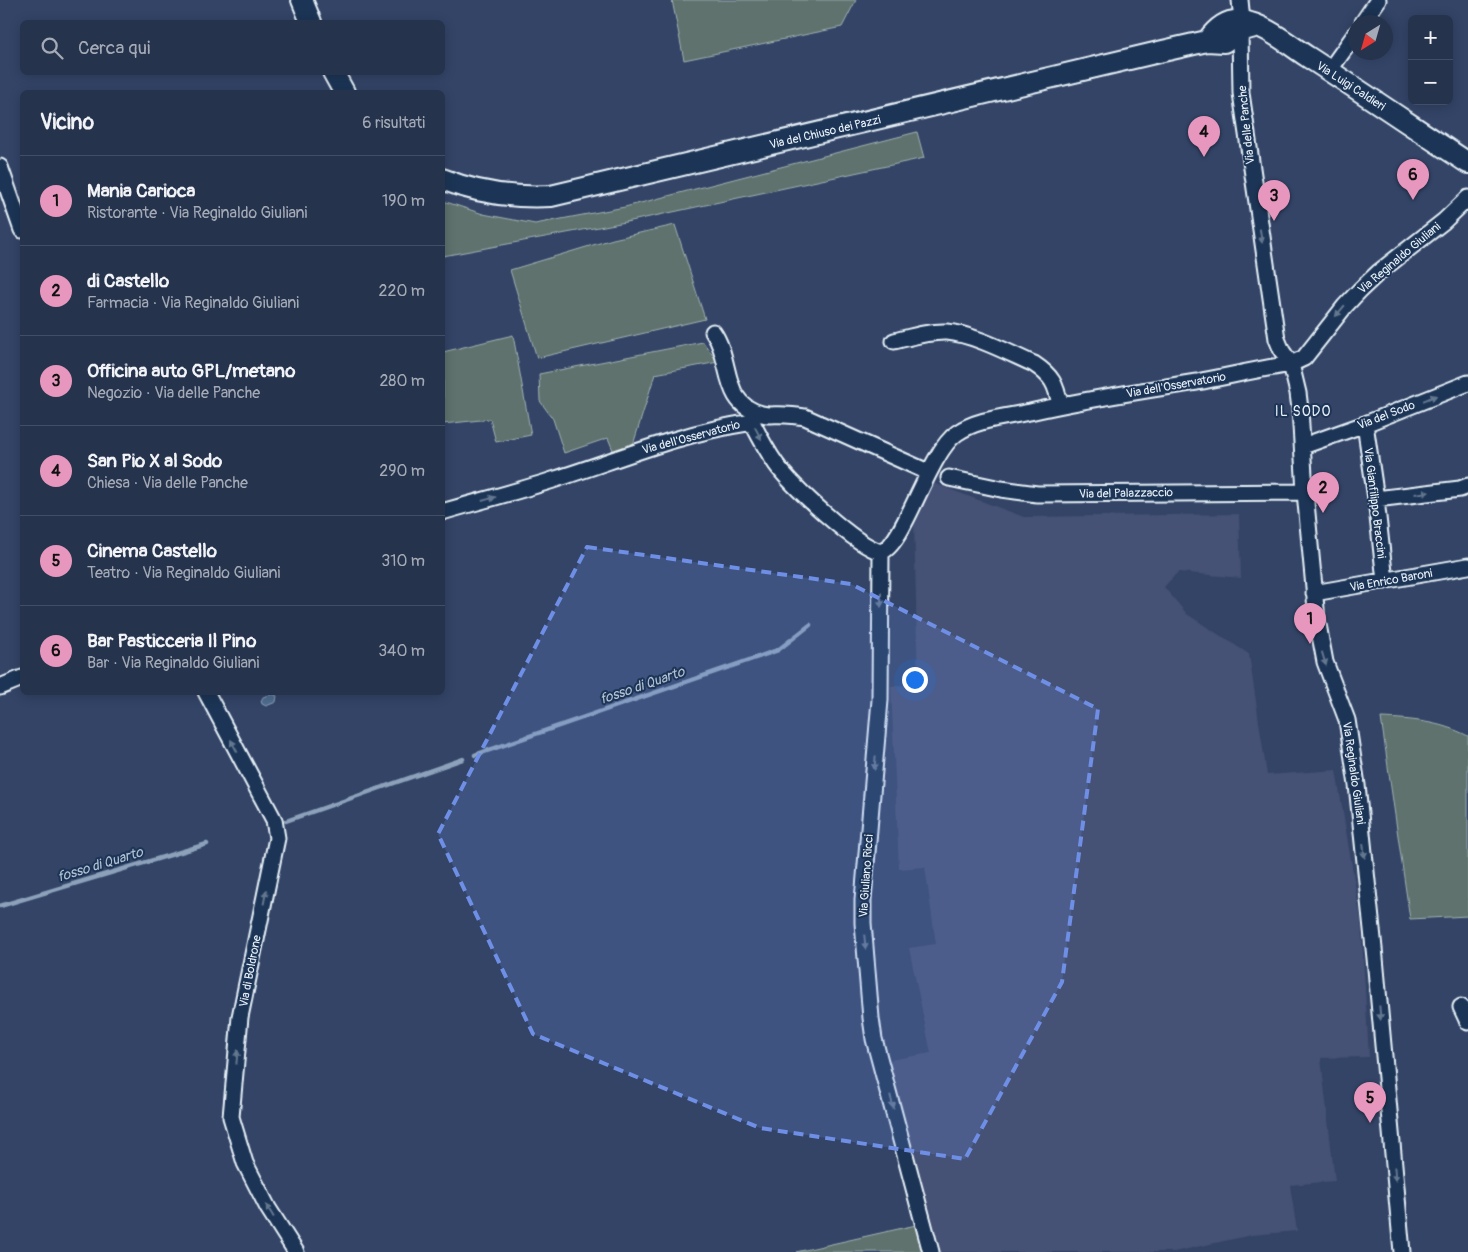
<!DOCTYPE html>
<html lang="it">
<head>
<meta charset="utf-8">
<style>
  :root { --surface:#26334d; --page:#2e3b54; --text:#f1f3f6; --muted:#a4aab6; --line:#424e65; --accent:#e797bd }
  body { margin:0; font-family:Pangolin,sans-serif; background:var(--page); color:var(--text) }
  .controls { position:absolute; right:15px; top:15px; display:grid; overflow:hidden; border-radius:8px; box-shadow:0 2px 12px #0003 }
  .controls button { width:45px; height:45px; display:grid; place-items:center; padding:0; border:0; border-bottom:1px solid var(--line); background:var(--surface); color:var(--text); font:25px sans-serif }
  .compass { position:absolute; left:1348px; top:15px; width:45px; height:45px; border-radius:50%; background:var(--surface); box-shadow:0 2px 12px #0003; rotate:217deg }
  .you { position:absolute; left:914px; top:679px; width:18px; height:18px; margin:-12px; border:4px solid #fff; border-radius:50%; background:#1a73e8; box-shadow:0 0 0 8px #1a73e833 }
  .badge { display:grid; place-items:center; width:32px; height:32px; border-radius:50%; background:var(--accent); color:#111; font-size:16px; font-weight:700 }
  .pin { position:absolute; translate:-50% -41px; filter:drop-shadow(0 1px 2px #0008) }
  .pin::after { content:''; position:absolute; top:26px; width:18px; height:15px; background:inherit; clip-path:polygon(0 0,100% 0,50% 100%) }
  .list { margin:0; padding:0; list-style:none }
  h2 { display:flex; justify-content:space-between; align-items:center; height:65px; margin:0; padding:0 20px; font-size:21px }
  h2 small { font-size:16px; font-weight:400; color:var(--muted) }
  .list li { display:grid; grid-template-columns:32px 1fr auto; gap:15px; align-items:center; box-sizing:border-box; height:90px; padding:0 20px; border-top:1px solid var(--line) }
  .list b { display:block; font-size:19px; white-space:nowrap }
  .list p { margin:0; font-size:16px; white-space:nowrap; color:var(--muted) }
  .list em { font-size:16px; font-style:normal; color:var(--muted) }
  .icon { flex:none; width:28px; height:28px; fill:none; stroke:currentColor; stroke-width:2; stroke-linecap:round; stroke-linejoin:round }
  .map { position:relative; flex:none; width:1468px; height:1252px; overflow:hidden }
  .search { position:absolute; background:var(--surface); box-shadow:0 2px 12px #0003; left:20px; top:20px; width:425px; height:55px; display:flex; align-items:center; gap:12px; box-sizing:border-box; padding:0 18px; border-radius:8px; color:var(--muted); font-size:19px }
  .panel { position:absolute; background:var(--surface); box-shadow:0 2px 12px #0003; left:20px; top:90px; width:425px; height:605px; border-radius:8px }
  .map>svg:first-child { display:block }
</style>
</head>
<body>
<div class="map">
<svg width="1468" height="1252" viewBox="0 0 1468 1252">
  <rect width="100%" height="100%" fill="#334467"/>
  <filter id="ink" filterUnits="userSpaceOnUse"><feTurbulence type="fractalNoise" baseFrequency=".02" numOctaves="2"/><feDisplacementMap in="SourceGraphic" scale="10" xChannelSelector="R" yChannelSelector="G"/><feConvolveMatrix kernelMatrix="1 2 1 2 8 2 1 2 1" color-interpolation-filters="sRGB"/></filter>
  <g filter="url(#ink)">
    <!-- built -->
    <path fill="#455175" d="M933 483 1024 517 1239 514 1241 578 1178 572 1164 587 1187 614 1249 654 1267 775 1336 770 1361 921 1369 1057 1321 1058 1335 1181 1290 1185 1297 1231 1252 1235 1174 1252H924L878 1062 931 1053 909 948 936 944 925 867 899 869 891 686 918 684 914 522Z"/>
    <!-- green -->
    <path fill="#5e726d" stroke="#a3b2b2" d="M672 0H856L842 27 684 60Z
      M917 132 924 158 631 221 443 256V201L483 214 535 224 625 207Z
      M675 225 705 319 537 358 510 270 613 239Z
      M513 335 531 435 496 442 490 419 443 424V352Z
      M703 342 718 362 655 374 632 448 615 455 608 438 564 453 553 419 540 401 539 374Z
      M1381 718C1412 719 1441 722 1468 736V916L1410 919Z
      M916 1225 922 1252H796Z"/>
    <!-- water -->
    <path fill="#506d90" stroke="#8da2ba" d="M273 694 277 696 276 702 266 706 262 704 261 701 263 697Z"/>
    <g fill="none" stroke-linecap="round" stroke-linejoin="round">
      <!-- stream -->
      <path stroke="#8da2ba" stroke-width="4.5" d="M475 755 778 650 810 625
        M286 821 463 759
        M0 906 207 844"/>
      <!-- minor casing -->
      <g stroke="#e8f1f8" stroke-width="19">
        <path id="minor" d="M1363 22 1378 0
          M1329 71 1356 33
          M0 167 22 230
          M713 332C733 360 720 404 762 414 769 416 777 414 785 415 792 415 798 416 805 417L928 472
          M894 341C911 337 930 331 947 332 973 334 1009 353 1034 364 1052 376 1056 384 1060 405
          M1365 424 1376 499 1385 581
          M1303 446 1365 424 1468 383
          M949 478 1001 489 1037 494 1305 492
          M1376 499 1460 489 1468 486
          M442 512C480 501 519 491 556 479 619 459 681 433 747 423L753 424C760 438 767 451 776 464 791 485 856 546 881 552 904 546 928 453 957 433 977 419 1006 417 1030 412 1085 399 1141 391 1197 382 1229 376 1259 369 1291 364L1282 351 1277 339 1241 93 1240 31 1242 21 1240 0
          M881 552 880 700 863 900V923L871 1018 874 1039 931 1252
          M1314 593 1468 566
          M0 687 22 678
          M206 692 274 820 277 838 240 1017 231 1117 245 1163 268 1208 296 1252
          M1461 1007 1468 1022
          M1402 1252 1375 958 1357 785 1347 720 1325 662 1317 619 1305 492 1300 409 1298 393 1291 364 1304 358 1345 306 1360 290 1379 272 1444 221 1468 198"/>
      </g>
      <!-- major casing -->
      <g stroke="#e8f1f8" stroke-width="24">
        <path id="major" d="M302 0 311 22
          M1207 41C1215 30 1226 19 1241 21 1265 24 1288 44 1308 57 1362 92 1415 128 1468 163
          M333 72 344 92
          M442 179C477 193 513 198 551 196L1163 51 1207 41 1224 42 1240 31 1258 26"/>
      </g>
      <!-- minor -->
      <use href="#minor" stroke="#1d3557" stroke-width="15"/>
      <!-- major -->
      <use href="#major" stroke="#1d3557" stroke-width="20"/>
    </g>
    <!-- one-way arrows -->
    <defs><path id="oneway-solid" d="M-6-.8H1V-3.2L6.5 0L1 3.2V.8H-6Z" transform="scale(1.25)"/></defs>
    <g fill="#64778f">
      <use href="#oneway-solid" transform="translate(1261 236) rotate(81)"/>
      <use href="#oneway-solid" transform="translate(1340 311) rotate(130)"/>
      <use href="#oneway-solid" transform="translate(1430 398) rotate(-22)"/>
      <use href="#oneway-solid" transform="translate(758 433) rotate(62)"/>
      <use href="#oneway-solid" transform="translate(1422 493) rotate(-7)"/>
      <use href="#oneway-solid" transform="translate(489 499) rotate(-16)"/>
      <use href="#oneway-solid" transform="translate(881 600) rotate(90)"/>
      <use href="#oneway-solid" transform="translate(1324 659) rotate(73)"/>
      <use href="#oneway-solid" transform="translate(234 746) rotate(-118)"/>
      <use href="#oneway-solid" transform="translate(875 763) rotate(95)"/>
      <use href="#oneway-solid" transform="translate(1364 851) rotate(84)"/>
      <use href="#oneway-solid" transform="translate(265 897) rotate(-79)"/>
      <use href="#oneway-solid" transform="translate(865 942) rotate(84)"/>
      <use href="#oneway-solid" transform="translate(1380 1013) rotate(85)"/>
      <use href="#oneway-solid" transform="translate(237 1057) rotate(-85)"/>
      <use href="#oneway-solid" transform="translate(892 1102) rotate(76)"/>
      <use href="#oneway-solid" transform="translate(1395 1174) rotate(85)"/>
      <use href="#oneway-solid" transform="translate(270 1211) rotate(-121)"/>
    </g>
  </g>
  <!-- marked area -->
  <path fill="#6e8fe5" fill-opacity="0.2" stroke="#6e8fe5" stroke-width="4" stroke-dasharray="10 6" stroke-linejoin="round" d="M587 547 851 584 1098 709 1062 982 965 1159 760 1128 533 1034 438 834Z"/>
  <g text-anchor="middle" stroke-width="4" stroke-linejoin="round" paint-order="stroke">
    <!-- street labels -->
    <g font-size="12" fill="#e8f1f8" stroke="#1d3557">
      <text transform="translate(1351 86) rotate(33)" y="4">Via Luigi Caldieri</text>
      <text transform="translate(1246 125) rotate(-96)" y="4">Via delle Panche</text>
      <text transform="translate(825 132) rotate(-13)" y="4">Via del Chiuso dei Pazzi</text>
      <text transform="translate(1399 258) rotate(-40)" y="4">Via Reginaldo Giuliani</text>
      <text transform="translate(1176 385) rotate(-10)" y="4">Via dell'Osservatorio</text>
      <text transform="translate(1386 415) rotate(-21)" y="4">Via del Sodo</text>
      <text transform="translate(691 437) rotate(-15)" y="4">Via dell'Osservatorio</text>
      <text transform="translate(1126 493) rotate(-1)" y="4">Via del Palazzaccio</text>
      <text transform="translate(1375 503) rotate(83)" y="4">Via Gianfilippo Braccini</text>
      <text transform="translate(1391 580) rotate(-10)" y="4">Via Enrico Baroni</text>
      <text transform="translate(1354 773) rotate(82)" y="4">Via Reginaldo Giuliani</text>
      <text transform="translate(866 876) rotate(-86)" y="4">Via Giuliano Ricci</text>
      <text transform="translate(250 971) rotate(-79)" y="4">Via di Boldrone</text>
    </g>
    <!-- neighbourhood labels -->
    <g font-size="14" letter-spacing="1" fill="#e8f1f8" stroke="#1d3557">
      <text x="1303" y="416">IL SODO</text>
    </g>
    <!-- water labels -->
    <g font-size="14" font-style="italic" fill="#b3c3d4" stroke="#1d3557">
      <text transform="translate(642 685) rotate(-19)" y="5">fosso di Quarto</text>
      <text transform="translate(100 864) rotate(-17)" y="5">fosso di Quarto</text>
    </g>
  </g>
</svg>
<div class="controls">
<button>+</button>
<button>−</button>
</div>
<svg class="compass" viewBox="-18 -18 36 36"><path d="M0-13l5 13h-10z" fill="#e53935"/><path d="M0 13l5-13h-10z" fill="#a4aab6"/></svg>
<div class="you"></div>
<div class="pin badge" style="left:1310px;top:644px">1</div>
<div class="pin badge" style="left:1323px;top:513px">2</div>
<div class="pin badge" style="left:1274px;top:221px">3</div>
<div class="pin badge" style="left:1204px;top:157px">4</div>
<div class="pin badge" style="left:1370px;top:1123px">5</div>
<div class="pin badge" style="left:1413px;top:200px">6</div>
<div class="search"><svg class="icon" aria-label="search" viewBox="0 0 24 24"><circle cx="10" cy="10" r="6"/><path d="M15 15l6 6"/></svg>Cerca qui</div>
<section class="panel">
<h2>Vicino<small>6 risultati</small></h2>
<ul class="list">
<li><span class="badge">1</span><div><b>Mania Carioca</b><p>Ristorante · Via Reginaldo Giuliani</p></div><em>190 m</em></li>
<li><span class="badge">2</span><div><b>di Castello</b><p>Farmacia · Via Reginaldo Giuliani</p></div><em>220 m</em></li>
<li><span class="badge">3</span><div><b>Officina auto GPL/metano</b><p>Negozio · Via delle Panche</p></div><em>280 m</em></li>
<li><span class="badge">4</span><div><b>San Pio X al Sodo</b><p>Chiesa · Via delle Panche</p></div><em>290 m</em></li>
<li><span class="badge">5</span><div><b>Cinema Castello</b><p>Teatro · Via Reginaldo Giuliani</p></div><em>310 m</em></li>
<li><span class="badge">6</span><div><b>Bar Pasticceria Il Pino</b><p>Bar · Via Reginaldo Giuliani</p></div><em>340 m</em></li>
</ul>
</section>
</div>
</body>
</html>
